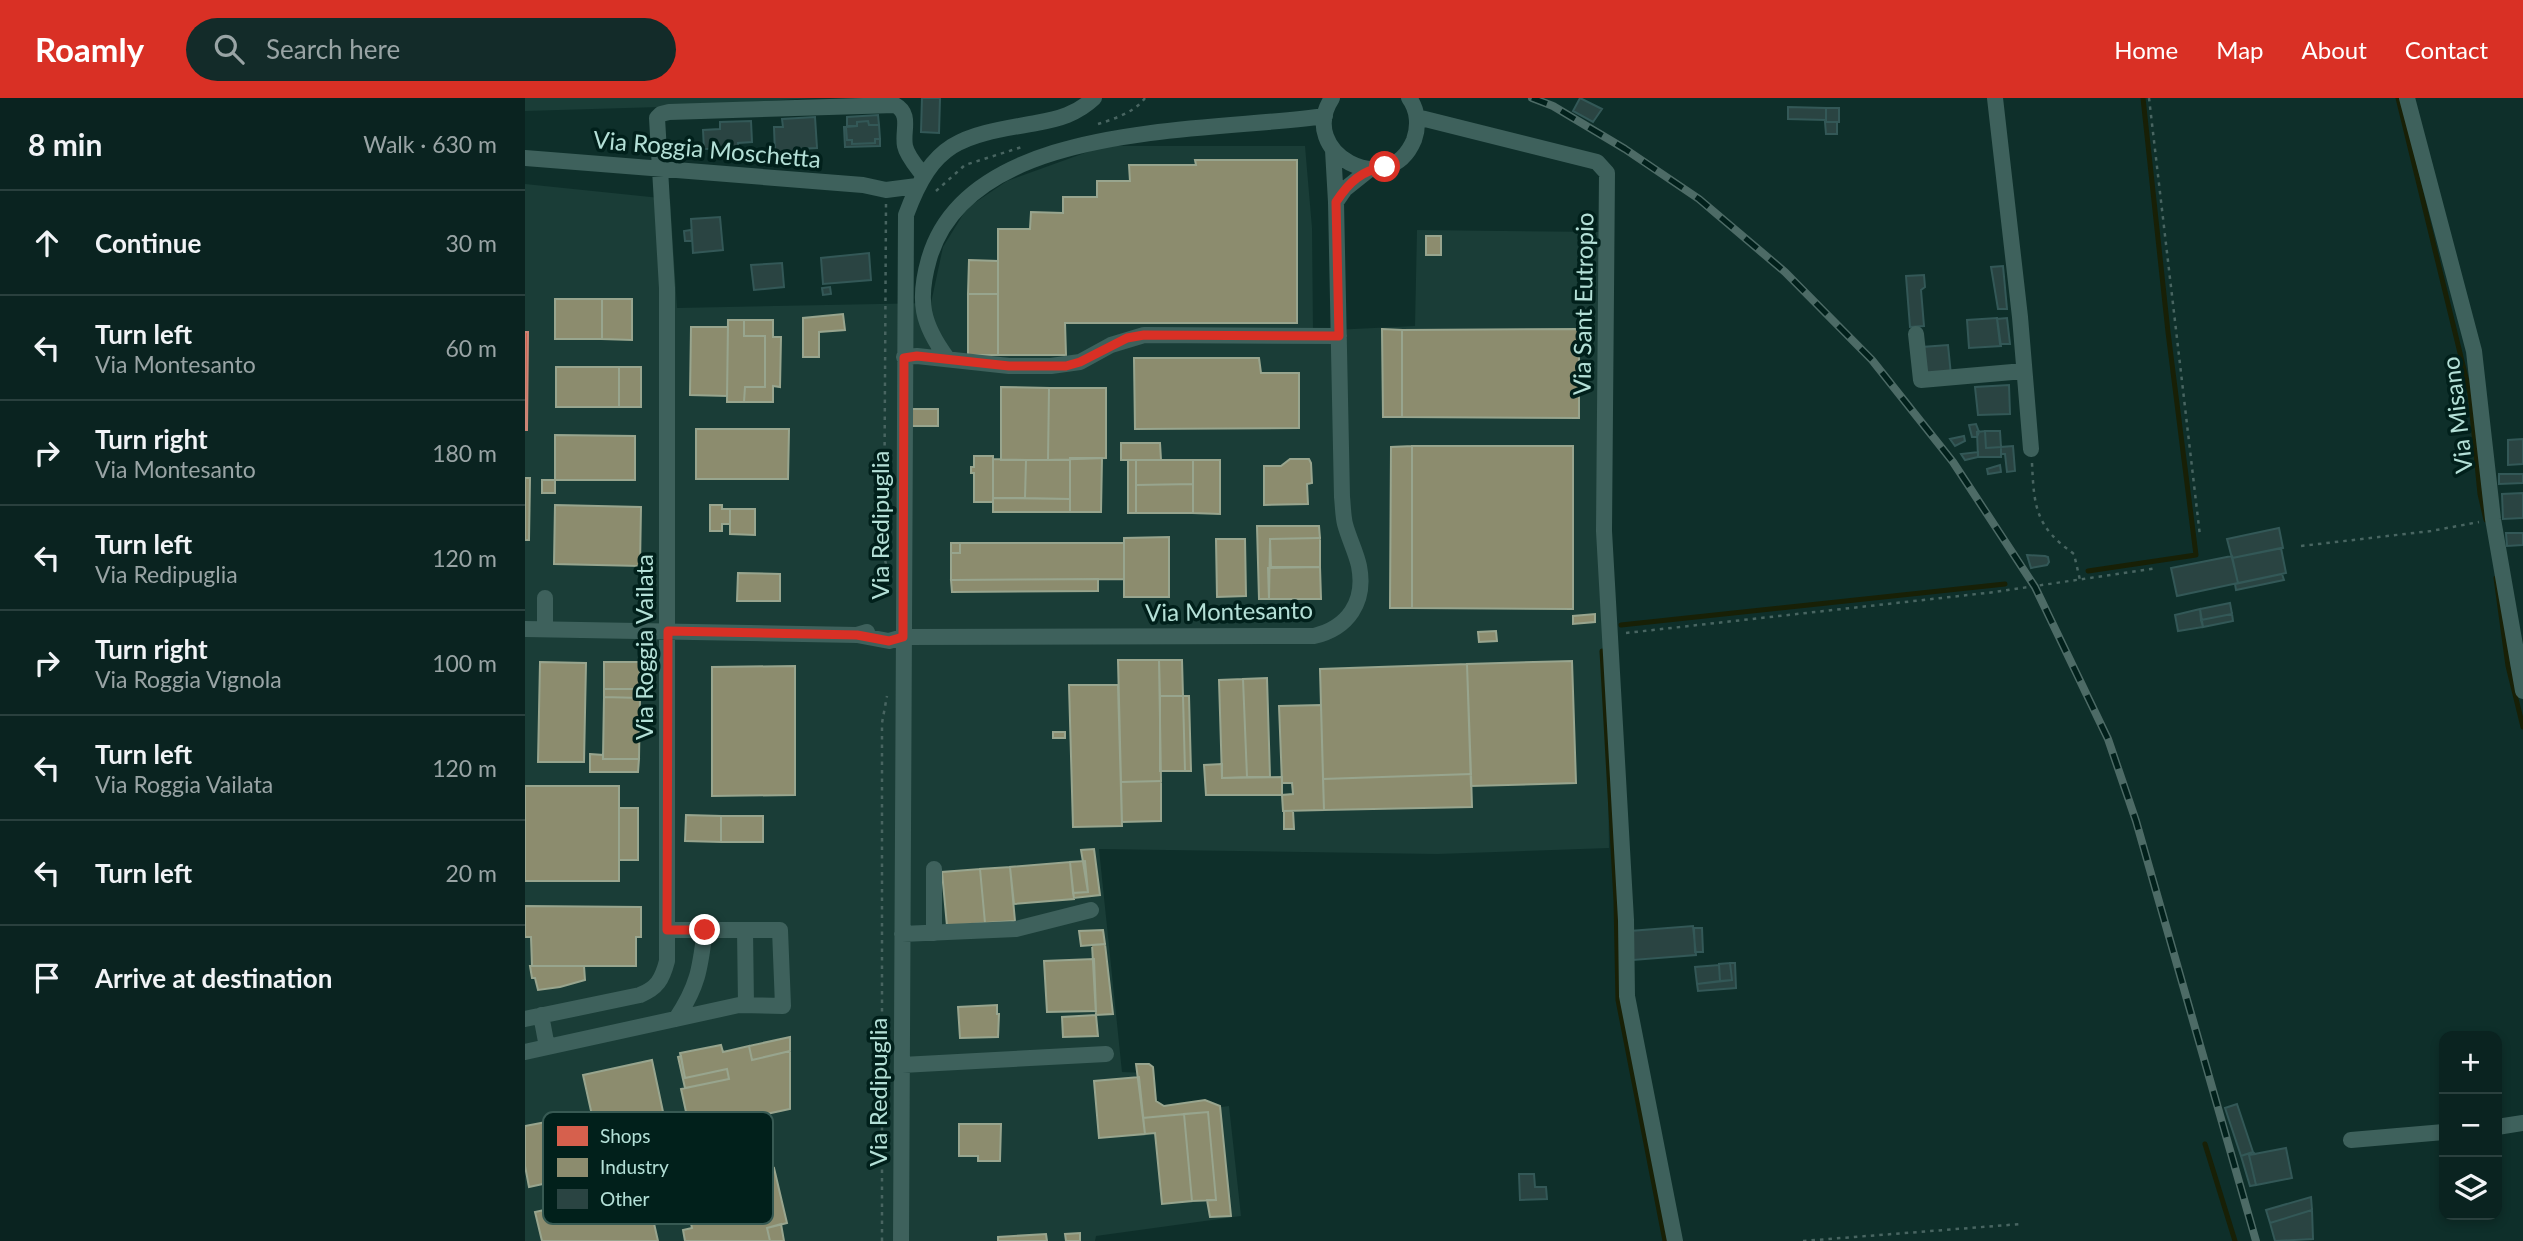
<!DOCTYPE html>
<html lang="en">
<head>
<meta charset="utf-8">
<style>
  :root { --surface:#0a2320; --page:#132b29; --text:#f1f3f6; --muted:#99a4a5; --line:#2a403e; --accent:#d93025 }
  body { margin:0; font-family:Lato,sans-serif; background:var(--page); color:var(--text) }
  .controls { position:absolute; right:21px; bottom:21px; display:grid; overflow:hidden; border-radius:14px; box-shadow:0 4px 10px #0003 }
  .controls button { width:63px; height:63px; display:grid; place-items:center; padding:0; border:0; border-bottom:2px solid var(--line); background:var(--surface); color:var(--text); font:35px sans-serif }
  .stop { position:absolute; width:21px; height:21px; margin:-16px; border:5px solid #d93025; border-radius:50%; background:#fff }
  .stop.end { background:#d93025; border-color:#fff; box-shadow:0 2px 7px #0008 }
  .list { margin:0; padding:0; list-style:none }
  h2 { display:flex; justify-content:space-between; align-items:center; height:91px; margin:0; padding:0 28px; font-size:30px }
  h2 small { font-size:23px; font-weight:400; color:var(--muted) }
  .list li { display:grid; grid-template-columns:46px 1fr auto; gap:21px; align-items:center; box-sizing:border-box; height:105px; padding:0 28px; border-top:2px solid var(--line) }
  .list b { display:block; font-size:26px; white-space:nowrap }
  .list p { margin:0; font-size:23px; white-space:nowrap; color:var(--muted) }
  .list em { font-size:23px; font-style:normal; color:var(--muted) }
  .icon { flex:none; width:38px; height:38px; fill:none; stroke:currentColor; stroke-width:2; stroke-linecap:round; stroke-linejoin:round }
  .map { position:relative; flex:none; width:1998px; height:1143px; overflow:hidden }
  header { display:flex; align-items:center; gap:42px; box-sizing:border-box; height:98px; padding:0 35px; background:var(--accent); color:#fff }
  header strong { font-size:33px }
  nav { display:flex; gap:38px; margin-inline-start:auto; font-size:24px }
  .search { width:490px; height:63px; background:var(--page); display:flex; align-items:center; gap:18px; box-sizing:border-box; padding:0 24px; border-radius:38px; color:var(--muted); font-size:26px }
  main { display:flex }
  aside { flex:1; background:var(--surface) }
  .map>svg:first-child { display:block }
</style>
</head>
<body>
<header>
<strong>Roamly</strong>
<div class="search"><svg class="icon" aria-label="search" viewBox="0 0 24 24"><circle cx="10" cy="10" r="6"/><path d="M15 15l6 6"/></svg>Search here</div>
<nav><a>Home</a><a>Map</a><a>About</a><a>Contact</a></nav>
</header>
<main>
<aside>
<h2>8 min<small>Walk · 630 m</small></h2>
<ul class="list">
<li><svg class="icon" aria-label="ahead" viewBox="0 0 24 24"><path d="M12 20V5M6 11l6-6 6 6"/></svg><div><b>Continue</b></div><em>30 m</em></li>
<li><svg class="icon" aria-label="left" viewBox="0 0 24 24"><path d="M17 20v-9H6M10 6l-5 5 5 5"/></svg><div><b>Turn left</b><p>Via Montesanto</p></div><em>60 m</em></li>
<li><svg class="icon" aria-label="right" viewBox="0 0 24 24"><path d="M7 20v-9h11M14 6l5 5-5 5"/></svg><div><b>Turn right</b><p>Via Montesanto</p></div><em>180 m</em></li>
<li><svg class="icon" aria-label="left" viewBox="0 0 24 24"><path d="M17 20v-9H6M10 6l-5 5 5 5"/></svg><div><b>Turn left</b><p>Via Redipuglia</p></div><em>120 m</em></li>
<li><svg class="icon" aria-label="right" viewBox="0 0 24 24"><path d="M7 20v-9h11M14 6l5 5-5 5"/></svg><div><b>Turn right</b><p>Via Roggia Vignola</p></div><em>100 m</em></li>
<li><svg class="icon" aria-label="left" viewBox="0 0 24 24"><path d="M17 20v-9H6M10 6l-5 5 5 5"/></svg><div><b>Turn left</b><p>Via Roggia Vailata</p></div><em>120 m</em></li>
<li><svg class="icon" aria-label="left" viewBox="0 0 24 24"><path d="M17 20v-9H6M10 6l-5 5 5 5"/></svg><div><b>Turn left</b></div><em>20 m</em></li>
<li><svg class="icon" aria-label="arrive" viewBox="0 0 24 24"><path d="M6 21V4h12l-3 4 3 4H6"/></svg><div><b>Arrive at destination</b></div></li>
</ul>
</aside>
<div class="map">
<svg width="1998" height="1143" viewBox="0 0 1998 1143">
  <rect width="100%" height="100%" fill="#0e2f2a"/>
  <!-- built -->
  <path fill="#1a3d37" d="M0 0H291L135 9 0 13Z
    M579 48H780L787 130 788 233 890 228 892 132 1076 134 1084 750 912 756 574 751 597 974 624 975 628 1018 704 1008 716 1118 571 1138 570 1143H0V86L145 101 152 210 406 205 418 149 442 110 482 83Z"/>
  <!-- shops -->
  <path fill="#d6604d" stroke="#cc8676" stroke-width="2" d="M0 234H3L2 332H0Z"/>
  <!-- industry -->
  <path fill="#8c8c6e" stroke="#98a58e" stroke-width="2" d="M670 62H772V225H540L541 257H473V131H505L506 114 538 115V99H572V83H605L604 67H671Z
    M901 138H916V157H901Z
    M444 162 473 163V196H443Z
    M443 196H473V257H443Z
    M30 201H77V241H30Z
    M77 201H107V242L77 241Z
    M318 216 320 232 294 234V259H278V220Z
    M203 222H219V238H240V289H220L219 304H202Z
    M219 222H248V239H256L255 289 248 288V304H219L220 289H240V238H219Z
    M166 229H203L202 298 165 297Z
    M857 231 877 232V319H858Z
    M1054 231V320L877 319V232Z
    M609 260H734L736 275H774V330L610 331Z
    M31 269H94V309H31Z
    M94 269H116V309H94Z
    M476 289 524 290 523 362H476Z
    M524 290H581V360L523 362Z
    M387 311H413V328H387Z
    M171 331H264L263 381H171Z
    M30 337 110 338V382H30Z
    M596 345H635L636 362H596Z
    M887 348V510H865L866 349Z
    M887 348H1048V511L887 510Z
    M449 358H468V404H449V375H446V369H449Z
    M545 360H577L576 414H545Z
    M468 361 501 362 500 400H468Z
    M765 361H784L786 365 787 385 782 386 783 406 739 407V368H756Z
    M501 362H545V401L500 400Z
    M603 362H611V415H603Z
    M611 362H668V386L611 387Z
    M668 362H695V416L668 415Z
    M0 380H5L4 442H0Z
    M17 382H30V395H17Z
    M668 386V415H611V387Z
    M468 400 545 401V414H468Z
    M30 407 116 409 115 468 29 466Z
    M185 407H197V411H205V426H197V433H185Z
    M205 411H230V437L205 436Z
    M732 428H794L795 440 745 441 744 501H734Z
    M644 439V499H599V440Z
    M795 440V469H746L745 441Z
    M691 441H720L721 498 692 499Z
    M426 445H435V455H426Z
    M435 445H599V481L426 482V455H435Z
    M795 469 796 501H744L743 470Z
    M213 475 255 476V503H212Z
    M573 481V493L427 494 426 482Z
    M1070 516V524L1048 526V518Z
    M971 533 972 543 954 544 953 534Z
    M593 562H634L636 683 596 684Z
    M634 562H657L658 598H635Z
    M1047 563 1051 685 946 688 942 566Z
    M15 564 61 565 59 664H13Z
    M79 564H115V591H79Z
    M942 566 946 676 798 681 795 571Z
    M270 568V697L187 698V569Z
    M742 580 745 679H722L718 581Z
    M718 581 722 679 697 680 694 582Z
    M544 587H593L597 728 548 729Z
    M79 591H115V600L79 599Z
    M635 598H658L660 673H635Z
    M658 598H664L666 673H660Z
    M79 599 115 600 114 661H78Z
    M796 607 799 712 758 713 757 697 768 696 767 685H757L754 608Z
    M528 634H540V640H528Z
    M65 656 78 657V661H114L113 674H65Z
    M697 666V680L757 679V697H681L679 667Z
    M946 676 947 709 799 712 798 681Z
    M636 683V723L597 724 596 684Z
    M0 688H94V783H0Z
    M94 710H113V762H94Z
    M759 713H768L769 731H759Z
    M161 717 196 718V744L160 743Z
    M196 718H238V744H196Z
    M569 751 575 797 549 800 548 795 563 794 556 752Z
    M560 763 563 794 548 795 545 764Z
    M545 764 549 801 489 806 485 769Z
    M485 769 490 823 460 825 455 771Z
    M455 771 460 825 422 828 417 774Z
    M0 808 116 809V839H111V868H7L6 839H0Z
    M578 832 580 846 556 848 554 833Z
    M580 846 588 916 571 917 567 847Z
    M569 861 571 913 522 914 519 863Z
    M5 868H59L60 882 35 889 13 892 10 880H7Z
    M472 907V916H474L473 939 435 940 433 909Z
    M571 917 573 938 538 939 537 919Z
    M265 939V953L227 962 224 948Z
    M196 947 198 954 224 948 227 962 265 953V1011L165 1032 156 991 204 981 202 971 160 980 155 955Z
    M156 958 160 980 202 971 204 981 160 990 153 959Z
    M127 962 147 1056 79 1071 58 977Z
    M611 966H624L628 969 631 1003 639 1008 680 1002 695 1008 706 1118 685 1119 682 1102H691L683 1014 618 1020Z
    M614 979 620 1036 574 1040 569 983Z
    M683 1014 691 1102 667 1103 659 1016Z
    M659 1016 667 1103 637 1106 630 1035 620 1036 618 1020Z
    M37 1021 50 1079 4 1089 0 1068V1028Z
    M434 1026H476L475 1063H453V1058H434Z
    M249 1070 262 1125 242 1130 245 1143H160L158 1132 167 1130 158 1090Z
    M121 1090 133 1143H17L10 1114Z
    M256 1126 259 1143H245L242 1130Z
    M555 1135V1143H541L540 1136Z
    M521 1136 522 1143H473V1139Z"/>
  <g fill="none" stroke-linecap="round" stroke-linejoin="round">
    <!-- stream -->
    <path stroke="#182006" stroke-width="5" d="M1873 0 1945 296 1955 396 1961 422
      M1563 473 1671 457 1643 234 1618 0
      M1971 480 1983 568 1998 629
      M1096 527 1480 486
      M1077 553 1091 803 1093 902 1140 1143
      M1680 1046 1710 1143"/>
  </g>
  <!-- building -->
  <path fill="#2a4442" stroke="#335857" stroke-width="2" d="M397 0H415L414 35 396 34Z
    M1055 0 1077 11 1068 24 1048 13Z
    M1263 9 1301 10V22L1263 21Z
    M1301 10H1314V24H1301Z
    M353 17 354 27H344L343 23 332 24V28H322V19Z
    M290 19 292 50 273 51V55L250 56 249 29H258L257 21Z
    M226 23 227 44 213 45V50L179 51 178 32 195 31V24Z
    M343 23 344 27H354L355 41H350V45L327 46V42H322L321 29 332 28V24Z
    M1300 24H1312V36H1301Z
    M319 29H321L322 42H327V46L350 45V41H355V48L320 49Z
    M195 119 198 152 168 155 166 121Z
    M166 132 167 143H160L159 133Z
    M344 155 346 182 298 186 296 160Z
    M257 165 259 189 229 192 226 167Z
    M1478 168 1482 211H1473L1466 169Z
    M1399 177 1400 189 1396 192 1399 228 1385 229 1381 178Z
    M305 189 306 196 298 197 297 190Z
    M1472 220 1476 248 1444 250 1442 222Z
    M1482 220 1485 246H1475L1472 221Z
    M1423 247 1426 277 1400 279 1397 249Z
    M1484 287 1485 316 1453 317 1450 289Z
    M1451 326 1454 334 1452 339H1447L1444 327Z
    M1460 333H1475L1476 349 1461 350Z
    M1460 333 1461 350 1476 349V359H1453L1452 334Z
    M1439 338 1440 343 1430 348 1425 341Z
    M1998 341V366L1983 367V342Z
    M1488 348 1490 373 1482 374 1480 356H1476V349Z
    M1453 354V359L1440 362 1436 356Z
    M1475 367 1476 374 1463 376 1462 371Z
    M1974 376H1998V385L1974 386Z
    M1998 395V420L1978 421 1977 396Z
    M1754 430 1758 450 1707 460 1702 441Z
    M1981 435H1998V447L1982 448Z
    M1756 450 1761 475 1713 485 1707 460Z
    M1502 457 1520 458 1523 459 1524 464 1522 467 1506 470Z
    M1707 458 1713 485 1652 498 1646 470Z
    M1757 476 1759 482 1711 492 1710 486Z
    M1705 505 1707 516 1676 522 1675 511Z
    M1675 511 1678 529 1653 533 1650 517Z
    M1707 516 1708 523 1678 529 1676 522Z
    M1168 828 1171 857 1108 862 1105 833Z
    M1169 830H1177L1178 854H1170Z
    M1205 865 1207 882 1195 883 1194 866Z
    M1205 865H1210L1211 890 1173 893 1172 886 1207 882Z
    M1194 867 1195 883 1172 886 1170 869Z
    M1712 1006 1728 1054 1716 1058 1700 1010Z
    M1761 1050 1767 1080 1731 1087 1724 1057Z
    M1728 1054 1730 1056 1724 1057 1731 1087 1725 1088 1716 1058Z
    M994 1076H1009L1010 1089H1021L1022 1101 995 1102Z
    M1786 1099 1787 1112 1745 1125 1741 1112Z
    M1787 1112 1788 1141 1750 1143 1745 1125Z"/>
  <g fill="none" stroke-linecap="round" stroke-linejoin="round">
    <!-- path -->
    <path stroke="#486561" stroke-width="2.5" stroke-dasharray="3.5 5" stroke-linecap="butt" d="M1624 0 1675 438
      M573 26C589 21 610 14 620 0
      M411 93 440 67 500 48
      M361 106 359 458 362 470
      M1507 365C1509 410 1511 429 1549 456L1555 482
      M1776 448 1906 433 1954 424
      M1101 535 1470 494 1632 470
      M357 1143V625L362 598
      M1278 1143 1496 1126"/>
    <!-- minor -->
    <path stroke="#3e615c" stroke-width="16" d="M807 0C771 55 863 104 889 42 894 28 893 12 884 0
      M1470 0 1495 219 1506 351
      M1882 0 1949 253 1968 421 1998 593
      M892 19 1072 64 1082 75 1079 433 1101 822 1102 898 1150 1143
      M0 60 338 87 361 92 392 88
      M811 104 820 91 845 71
      M1391 236 1396 282 1499 273
      M379 259 392 258 484 268H526L555 264 586 247 619 237 814 238
      M422 260C397 226 392 203 404 161 444 21 686 35 800 18
      M0 531 332 537 342 534
      M20 531V500
      M332 537 364 543 378 539 789 538C823 530 841 504 834 468 831 454 824 441 820 426 818 418 818 408 817 399L811 104 808 52
      M220 832 221 907
      M409 835V771
      M377 836 491 831 566 812
      M16 917 22 949
      M0 921 115 897C132 890 137 882 142 863V190L132 20 136 16 144 14 370 7C387 16 377 33 380 48 382 58 392 69 398 77
      M151 921C173 888 175 871 180 832
      M0 954 214 907 258 908 255 832H142
      M377 967 581 956
      M1972 1029 1998 1025
      M1826 1042 1919 1034
      M376 1143 381 117C409 41 437 38 511 25 534 21 552 16 569 0"/>
    <!-- rail casing -->
    <g stroke="#4d6b66" stroke-width="8">
      <path id="rail" d="M1007 0 1028 8 1100 51 1174 101 1260 174 1347 262 1428 364 1510 489 1583 641 1611 723 1731 1143"/>
    </g>
    <!-- rail -->
    <use href="#rail" stroke="#01201b" stroke-width="5" stroke-dasharray="16" stroke-linecap="butt"/>
  </g>
  <g fill="none" stroke-linecap="round" stroke-linejoin="round">
    <!-- route -->
    <path stroke="#d93025" stroke-width="9" d="M180 832H142L143 533 332 537 364 543 378 539 379 260 392 258 484 268H541L555 264 602 240 619 237 814 238 811 104C824 84 837 72 860 69"/>
  </g>
  <g text-anchor="middle" stroke-width="7" stroke-linejoin="round" paint-order="stroke">
    <!-- street labels -->
    <g font-size="24" fill="#b4e0d7" stroke="#01201b">
      <text transform="translate(182 52) rotate(5)" y="8">Via Roggia Moschetta</text>
      <text transform="translate(1059 206) rotate(-89)" y="8">Via Sant Eutropio</text>
      <text transform="translate(1933 317) rotate(-97)" y="8">Via Misano</text>
      <text transform="translate(356 427) rotate(-90)" y="8">Via Redipuglia</text>
      <text transform="translate(704 514) rotate(-1)" y="8">Via Montesanto</text>
      <text transform="translate(120 549) rotate(-90)" y="8">Via Roggia Vailata</text>
      <text transform="translate(354 994) rotate(-90)" y="8">Via Redipuglia</text>
    </g>
  </g>
  <!-- legend -->
  <rect x="18" y="1014" width="230" height="112" rx="10" fill="#01201b" stroke="#375a53" stroke-width="2"/>
  <rect x="32" y="1028" width="31" height="20" fill="#d6604d"/>
  <rect x="32" y="1060" width="31" height="19" fill="#8c8c6e"/>
  <rect x="32" y="1091" width="31" height="20" fill="#2a4442"/>
  <g font-size="19" fill="#b4e0d7">
    <text x="75" y="1045">Shops</text>
    <text x="75" y="1076">Industry</text>
    <text x="75" y="1108">Other</text>
  </g>
</svg>
<div class="controls">
<button>+</button>
<button>−</button>
<button><svg class="icon" aria-label="layers" viewBox="0 0 24 24"><path d="M12 4l9 5-9 5-9-5zM3 14l9 5 9-5"/></svg></button>
</div>
<div class="stop" style="left:860px;top:69px"></div>
<div class="stop end" style="left:180px;top:832px"></div>
</div>
</main>
</body>
</html>
